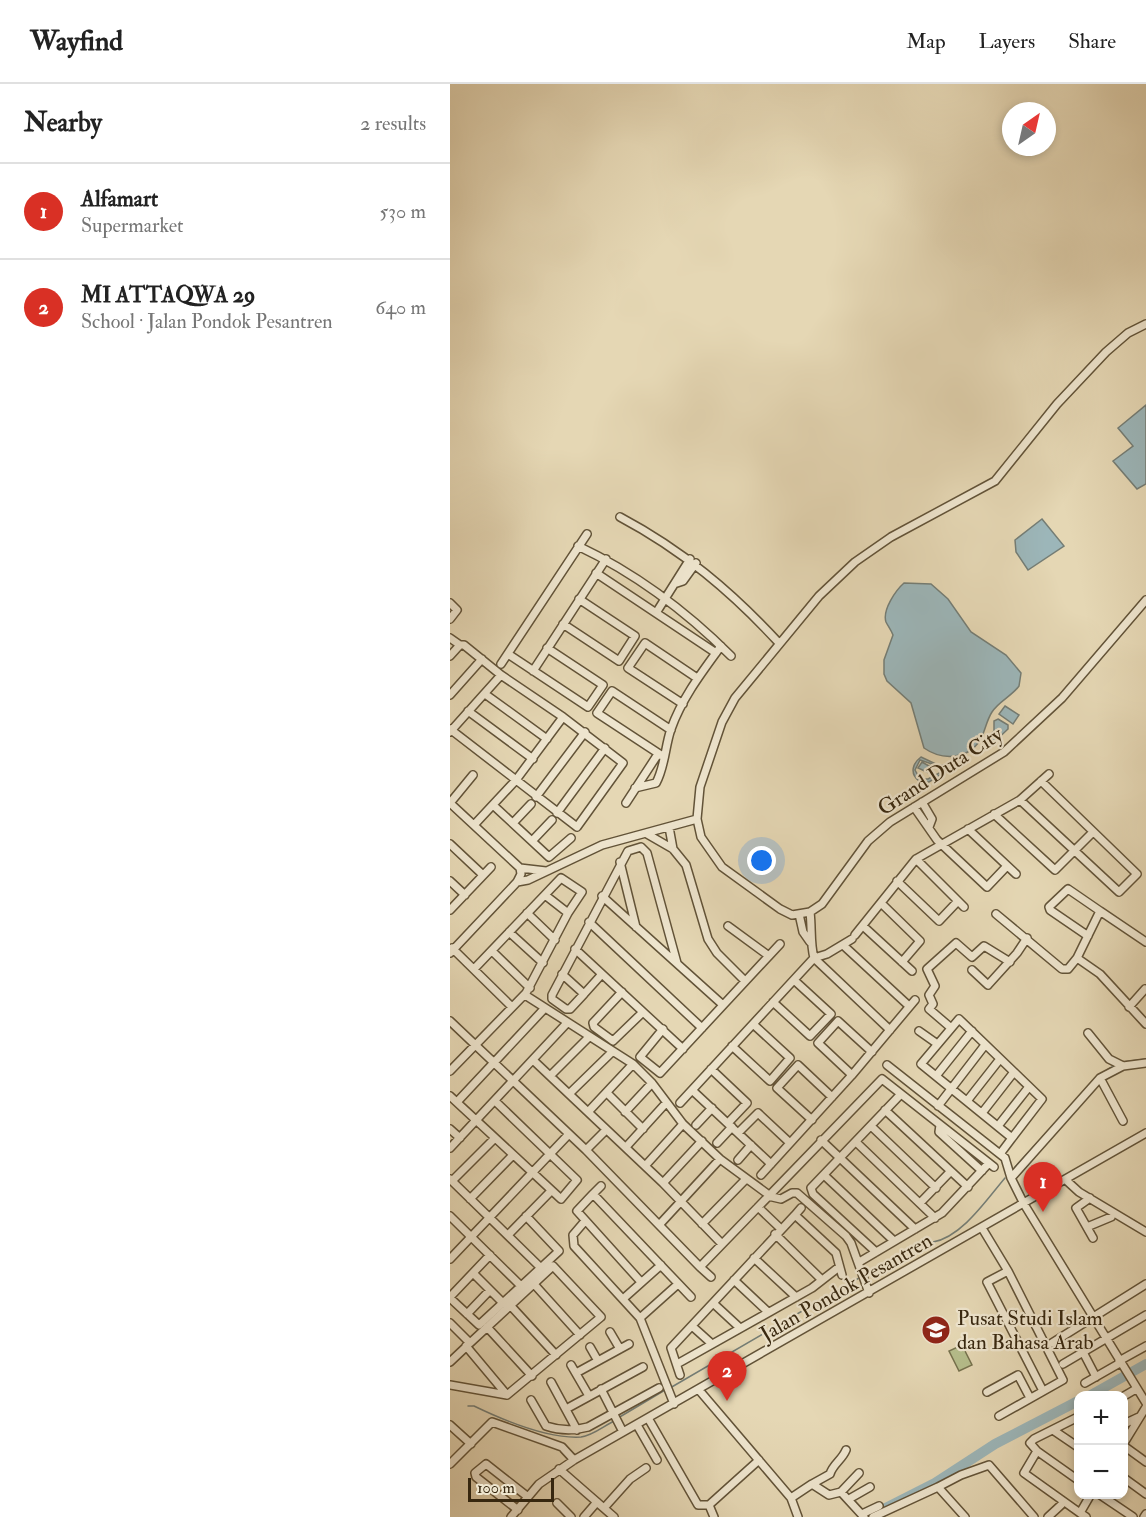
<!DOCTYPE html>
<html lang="en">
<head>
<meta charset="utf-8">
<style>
  :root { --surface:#fff; --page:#f2f2f2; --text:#222; --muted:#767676; --line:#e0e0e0; --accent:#d93025 }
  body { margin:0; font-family:"IM FELL Double Pica",serif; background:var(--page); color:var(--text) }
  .controls { position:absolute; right:18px; bottom:18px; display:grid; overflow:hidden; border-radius:12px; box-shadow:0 3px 9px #0003 }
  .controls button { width:54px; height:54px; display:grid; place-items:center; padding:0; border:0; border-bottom:2px solid var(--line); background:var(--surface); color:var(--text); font:30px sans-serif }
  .compass { position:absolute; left:552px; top:18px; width:54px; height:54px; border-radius:50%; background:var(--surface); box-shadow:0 3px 9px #0003; rotate:34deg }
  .scale { position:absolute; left:18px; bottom:15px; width:86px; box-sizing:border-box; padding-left:6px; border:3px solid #37270f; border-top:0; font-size:16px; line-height:21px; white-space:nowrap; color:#37270f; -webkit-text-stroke:4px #eee5ce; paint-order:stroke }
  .you { position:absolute; left:312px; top:777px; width:21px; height:21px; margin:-15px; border:4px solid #fff; border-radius:50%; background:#1a73e8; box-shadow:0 0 0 9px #1a73e833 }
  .badge { display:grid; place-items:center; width:39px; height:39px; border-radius:50%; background:var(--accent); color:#fff; font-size:20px; font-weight:700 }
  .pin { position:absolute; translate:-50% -50px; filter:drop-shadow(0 2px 3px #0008) }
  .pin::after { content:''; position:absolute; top:32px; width:21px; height:18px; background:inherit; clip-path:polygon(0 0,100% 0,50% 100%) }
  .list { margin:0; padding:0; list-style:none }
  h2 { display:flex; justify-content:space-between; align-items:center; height:78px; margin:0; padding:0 24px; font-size:26px }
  h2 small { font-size:20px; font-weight:400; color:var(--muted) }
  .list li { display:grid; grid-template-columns:39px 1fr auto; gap:18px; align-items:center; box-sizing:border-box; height:96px; padding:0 24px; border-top:2px solid var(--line) }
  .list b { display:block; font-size:22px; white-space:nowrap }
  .list p { margin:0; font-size:20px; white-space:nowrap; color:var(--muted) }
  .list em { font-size:20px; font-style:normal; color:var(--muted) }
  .map { position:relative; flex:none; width:696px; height:1433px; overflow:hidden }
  header { display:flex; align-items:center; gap:36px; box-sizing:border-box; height:84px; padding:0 30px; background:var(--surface); border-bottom:2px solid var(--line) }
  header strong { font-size:28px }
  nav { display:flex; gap:33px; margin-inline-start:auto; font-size:21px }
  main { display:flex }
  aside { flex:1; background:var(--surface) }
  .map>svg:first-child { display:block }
</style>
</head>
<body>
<header>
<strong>Wayfind</strong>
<nav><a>Map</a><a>Layers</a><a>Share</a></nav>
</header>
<main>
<aside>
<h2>Nearby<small>2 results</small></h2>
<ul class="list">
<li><span class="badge">1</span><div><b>Alfamart</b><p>Supermarket</p></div><em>530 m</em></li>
<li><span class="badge">2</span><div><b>MI ATTAQWA 29</b><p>School · Jalan Pondok Pesantren</p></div><em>640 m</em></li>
</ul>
</aside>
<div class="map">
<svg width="696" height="1433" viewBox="0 0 696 1433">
  <rect width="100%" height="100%" fill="#e5d7b4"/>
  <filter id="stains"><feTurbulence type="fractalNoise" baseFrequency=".00333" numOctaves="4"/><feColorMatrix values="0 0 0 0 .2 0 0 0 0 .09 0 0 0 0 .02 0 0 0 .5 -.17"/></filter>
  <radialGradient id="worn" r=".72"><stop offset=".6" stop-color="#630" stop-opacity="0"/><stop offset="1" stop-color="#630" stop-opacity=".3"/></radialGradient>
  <!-- green -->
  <path fill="#b6be8c" stroke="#76724e" stroke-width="1.5" d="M512 1261 522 1281 509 1287 499 1267Z"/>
  <!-- water -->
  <path fill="#9cb6b9" stroke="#747d75" stroke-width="1.5" fill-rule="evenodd" d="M696 321V400L687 405 663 377 683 362 668 344Z
    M592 435 614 462 578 486 566 468 565 456Z
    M454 499 481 500 498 515 521 548 556 571 571 589 569 602C562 612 549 617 542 628 536 637 535 649 529 658 516 676 491 676 474 664L461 619 437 597 434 590V576L443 551C441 546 438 542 436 538 432 526 446 506 454 499Z
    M555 622 569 631 563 640 549 630Z
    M548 635 558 641V645L540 662 535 656 544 647V637Z
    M471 673 488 681H497L500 685 479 698 469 697C459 689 463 679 471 673ZM470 676 482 680 479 682 472 678 468 684 479 689 484 682 497 685 478 695H470L465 686Z"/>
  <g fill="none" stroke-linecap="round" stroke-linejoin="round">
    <!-- stream -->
    <path stroke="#747d75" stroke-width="1.5" d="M672 978 696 975
      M654 988 665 981
      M565 1083 599 1046
      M483 1158C512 1153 537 1115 555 1094
      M414 1192 472 1159
      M220 1304 409 1194
      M18 1322H24C53 1336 99 1355 131 1353 142 1352 154 1342 164 1337
      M168 1334 215 1306"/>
    <!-- river -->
    <path stroke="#9cb6b9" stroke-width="10" d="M639 1312 696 1280
      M418 1433 485 1399 545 1360 628 1317"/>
    <!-- minor casing -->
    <g stroke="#625338" stroke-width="10">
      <path id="minor" d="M170 433C232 466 281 507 329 559
        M128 462C187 490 235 526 281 572
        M146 489 266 569
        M227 499 233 497 246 479
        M0 519 7 526 0 535
        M206 529 240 475
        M113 540 169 577 185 552 129 515
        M0 554 10 561
        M58 570 138 623 153 601 97 564
        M0 572 10 561H14L51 591
        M51 580 137 450
        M83 587 156 475
        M35 610 97 655
        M0 611 32 575
        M233 620 178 584 195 559 247 594
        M18 627 83 675
        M0 645 127 743 173 679 113 633
        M0 648 51 591 113 633 66 696 24 741
        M214 673 147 629 162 607 221 646
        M185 704 206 699C215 683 215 662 221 645 232 614 252 588 271 562
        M86 713 135 648
        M570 716 669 808 687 790 591 697
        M472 718 482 735 479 743
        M0 719 70 784
        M0 719 23 691
        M176 719 208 670
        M43 721 99 773 121 754
        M464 723 487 756 537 803 557 782
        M107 729 155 664
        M544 730 605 786 643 748
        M247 735 250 703 272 638 285 614 369 512 405 478 441 453 545 397 607 320 656 268 678 249 696 240
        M63 739 81 720
        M219 743 223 765
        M518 745 566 790
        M197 750 223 765 236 781 258 855 267 869 295 897
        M83 756 102 736
        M0 760 33 791
        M466 775 514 823
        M170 778 186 843
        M70 784 96 787
        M0 797 15 811
        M447 797 489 837 508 817
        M67 798 78 796 152 761 247 735 251 753 272 783 330 825 342 831 360 828 372 820 418 757 440 738 554 668 612 614 696 516
        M152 812 273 921
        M431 819 470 857 452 878
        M0 826 41 783
        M360 828C362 844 360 859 364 874L440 946
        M77 829 105 856
        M349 830 353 848 360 858
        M546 830 612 885H618L627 874 650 890 696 940
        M139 838 252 944
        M278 842 319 872
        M413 842 462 887
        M59 848 93 879
        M405 851 466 775 570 716 599 690
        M638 852 600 826 599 823 618 805 650 827
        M393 861 459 922
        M2 864 62 923
        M125 865 233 965
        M42 867 80 904
        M0 869 67 798 71 790 70 784
        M627 874 650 827 696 858
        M24 885 111 794 132 808 118 829
        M522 886 538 901 567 869 577 854
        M112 890 134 910 152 890
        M172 908 143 939 144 943 163 957 193 928
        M134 910 120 925H116L102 915V911L178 767 191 763 197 769 227 879
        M75 911 183 980 202 999 233 1040 270 1075 319 1111
        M323 918 360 952 381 930 344 896
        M679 923 695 905
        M509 935 592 1015 562 1054 471 980Z
        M0 937 136 1066 250 1183 432 995 544 1083
        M500 943 479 925 483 920 479 911 485 902 477 885 506 859 522 873 534 862 560 878
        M213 945 190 973 210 989 330 860
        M469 947 486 959
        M638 949 659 975 673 982
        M282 962 320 997 340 974 303 940
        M83 976 213 1099 272 1160
        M437 981 555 1074 561 1094 574 1120 696 1319
        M261 985 297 1019 278 1039
        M0 987 76 909 118 829 95 811
        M402 991 368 959 388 937 422 968
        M100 992 139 953
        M486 992 522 947
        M650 994 673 1037
        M242 1006 321 1080
        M157 1009 193 1045
        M119 1010 162 968
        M0 1012 111 1115 127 1096 45 1017
        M517 1017 550 975
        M7 1018 95 924
        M230 1019 364 874 377 870 402 855
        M488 1022 535 961
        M435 1026 518 1103
        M138 1028 183 980
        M175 1028 202 999
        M532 1029 564 988
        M362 1036 327 1004 348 981 382 1013
        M246 1041 262 1024
        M490 1041 489 1048 532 1087
        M421 1042 486 1104
        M548 1042 578 1004
        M0 1045 10 1054
        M288 1049 308 1029 340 1059
        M371 1056 465 1145
        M406 1058 485 1134
        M267 1059 282 1043
        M176 1063 216 1019
        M0 1064 117 939
        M136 1066 156 1046
        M550 1070 562 1054
        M288 1076 301 1061
        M195 1082 233 1040
        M311 1091 402 991 465 916
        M374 1091 444 1157
        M561 1094 650 994 673 982 696 979
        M0 1095 91 1184
        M2 1097 45 1054
        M617 1097 629 1108 696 1148
        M213 1099 252 1057
        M143 1110 151 1102
        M318 1112 331 1115 342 1109H347L396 1152 401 1159 419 1209
        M640 1114 626 1124 643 1154
        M20 1115 63 1071
        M470 1119 500 1088
        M308 1123 331 1145
        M345 1131 351 1124
        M0 1132 71 1202
        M135 1137 123 1151 124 1162 190 1234
        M210 1140 270 1075
        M252 1140 296 1095
        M637 1143 661 1133
        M532 1144 558 1187 613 1296 549 1332
        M325 1150 372 1196
        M58 1151 100 1108
        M426 1168 363 1110 361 1104 451 1010
        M304 1174 346 1213
        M0 1175 119 1050
        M411 1177 492 1129 539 1079
        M250 1183 261 1193
        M558 1187 537 1198 593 1307
        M23 1189 53 1219
        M284 1196 318 1228
        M191 1198 127 1127 143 1110 241 1213
        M83 1199 130 1251
        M0 1213 40 1171
        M0 1214 29 1241 109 1167 76 1132
        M173 1215 211 1181
        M263 1219 290 1244
        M60 1221 106 1271
        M17 1230 40 1206
        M0 1239 20 1259 103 1182 151 1233 57 1311 0 1301
        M242 1242 262 1260
        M37 1243 82 1292
        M160 1248 170 1265
        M602 1259 696 1200
        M16 1262 57 1311
        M140 1263 148 1277
        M633 1268 646 1293
        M669 1277 696 1262
        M0 1278 18 1261
        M227 1280 362 1204 389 1183
        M613 1280 696 1231
        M121 1281 139 1312
        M126 1289 179 1260
        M230 1291 221 1264 345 1131 386 1169 392 1191
        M101 1298 127 1346
        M635 1299 670 1279
        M151 1305 173 1348
        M249 1306 341 1414 362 1400 379 1411 391 1408 414 1433
        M537 1308 568 1291 580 1314
        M674 1312 686 1305
        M81 1316 96 1342C111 1347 123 1347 138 1343L209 1304
        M224 1320 190 1234 228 1200
        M116 1325 193 1283
        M628 1333 584 1355 580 1359 587 1367 628 1396
        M198 1334 248 1421H259L309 1376
        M674 1340 689 1333
        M0 1341 21 1360
        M187 1341 207 1376
        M603 1346 628 1363
        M674 1359 696 1323
        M674 1362 696 1378
        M587 1367 574 1389 630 1429
        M0 1380 42 1338 112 1363 124 1376
        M109 1385 164 1433
        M674 1394 696 1410
        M362 1400 380 1390C383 1380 392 1376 396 1366
        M488 1403 511 1391 539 1381 584 1433
        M391 1408 409 1389
        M649 1410 683 1433
        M341 1414 348 1433
        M399 1415 420 1403
        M107 1419 121 1433
        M259 1421 264 1433
        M154 1424 180 1395 196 1384
        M68 1426 26 1393 25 1389 36 1380 78 1413
        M412 1430 429 1422
        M61 1433 89 1400 124 1376 696 1049
        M134 1433 147 1418
        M423 1433 488 1403 515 1433
        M598 1433 611 1421
        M636 1433 630 1429 641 1410
        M694 1433 696 1430"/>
    </g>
    <!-- minor -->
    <use href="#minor" stroke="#eee5ce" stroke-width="7"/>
  </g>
  <!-- icons -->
  <defs>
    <g id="university-disc" transform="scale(1.5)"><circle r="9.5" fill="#8f2418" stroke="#eee5ce"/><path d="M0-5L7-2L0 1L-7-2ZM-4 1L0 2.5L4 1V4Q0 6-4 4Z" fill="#fff"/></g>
  </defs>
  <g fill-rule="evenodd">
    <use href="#university-disc" x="486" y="1246"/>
  </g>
  <g text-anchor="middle" stroke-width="4.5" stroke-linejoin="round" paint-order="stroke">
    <!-- street labels -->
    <g font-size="21" fill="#37270f" stroke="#eee5ce">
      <text transform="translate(490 687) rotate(-33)" y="7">Grand Duta City</text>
      <text transform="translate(396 1203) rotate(-30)" y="7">Jalan Pondok Pesantren</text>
    </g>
    <!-- poi labels -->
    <g font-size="21" fill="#37270f" stroke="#eee5ce" text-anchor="start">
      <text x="507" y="1241">Pusat Studi Islam<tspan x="507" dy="24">dan Bahasa Arab</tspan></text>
    </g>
  </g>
  <rect width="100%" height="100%" filter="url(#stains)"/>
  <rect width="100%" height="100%" fill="url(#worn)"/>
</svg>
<div class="controls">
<button>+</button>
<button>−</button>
</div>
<svg class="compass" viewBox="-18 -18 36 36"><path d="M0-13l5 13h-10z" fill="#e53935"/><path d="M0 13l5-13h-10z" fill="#767676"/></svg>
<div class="scale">100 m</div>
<div class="you"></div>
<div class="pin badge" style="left:593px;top:1128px">1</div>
<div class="pin badge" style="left:277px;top:1317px">2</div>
</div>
</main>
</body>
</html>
